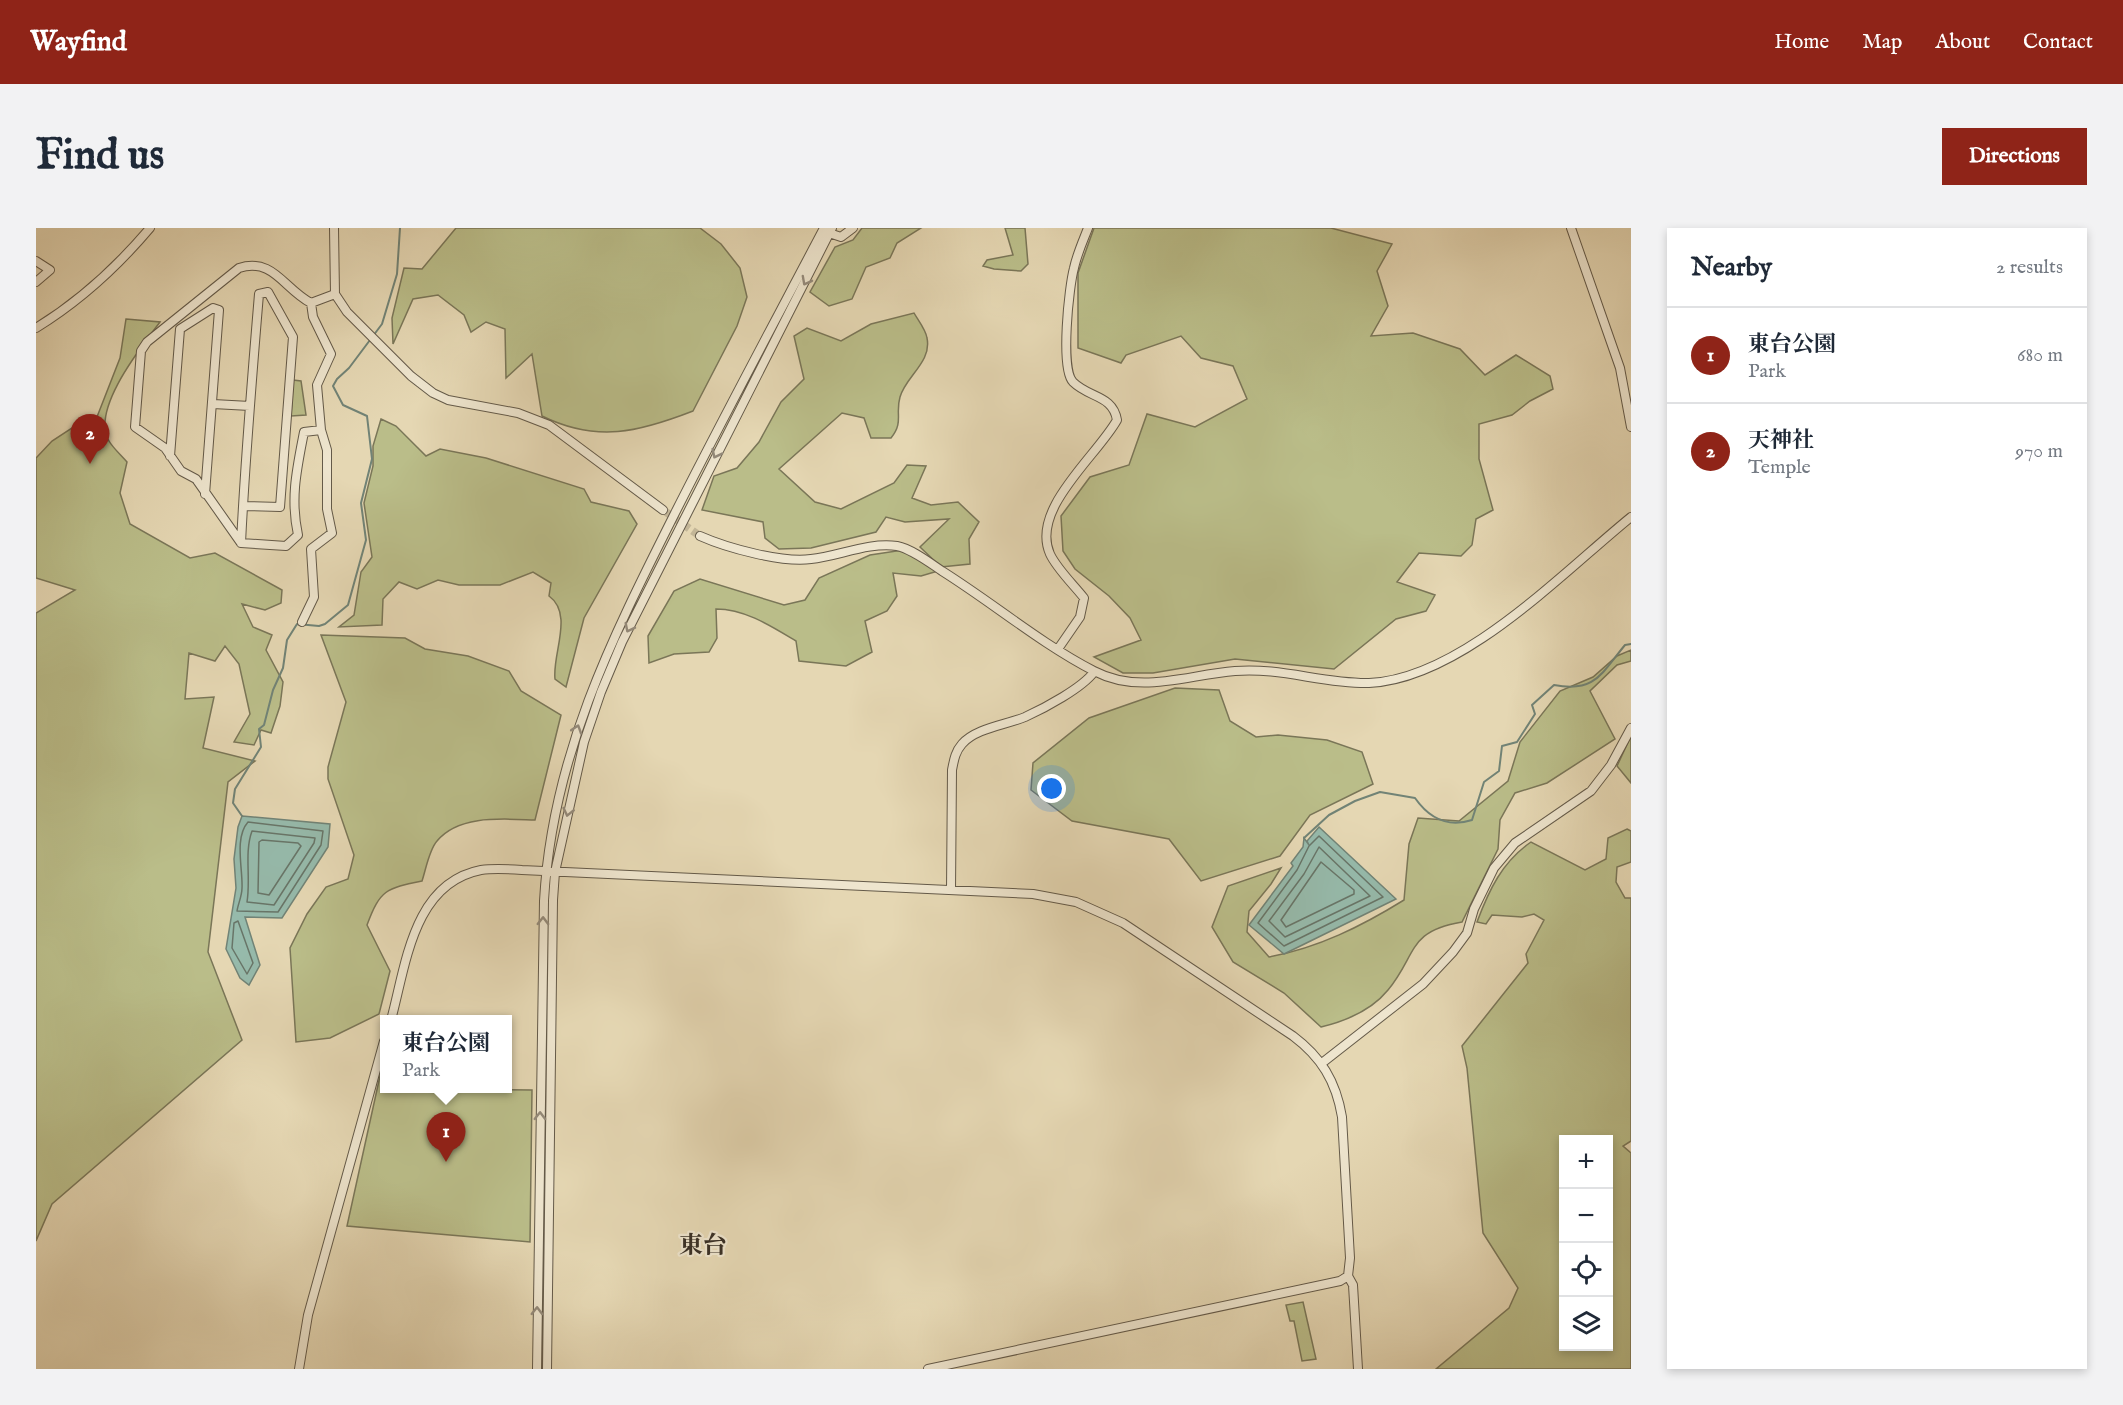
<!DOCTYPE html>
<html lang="en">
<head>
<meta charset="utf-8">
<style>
  :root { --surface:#fff; --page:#f2f2f3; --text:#1f2937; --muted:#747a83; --line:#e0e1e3; --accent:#8f2418 }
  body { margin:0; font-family:"IM FELL English","Noto Serif JP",serif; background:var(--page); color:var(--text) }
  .controls { position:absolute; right:18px; bottom:18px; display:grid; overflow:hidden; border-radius:0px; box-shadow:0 3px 9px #0003 }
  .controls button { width:54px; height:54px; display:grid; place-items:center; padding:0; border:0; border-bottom:2px solid var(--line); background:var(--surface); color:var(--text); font:30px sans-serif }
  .you { position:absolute; left:1016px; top:561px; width:21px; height:21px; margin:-15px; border:4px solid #fff; border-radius:50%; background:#1a73e8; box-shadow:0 0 0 9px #1a73e833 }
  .badge { display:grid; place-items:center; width:39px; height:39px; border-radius:50%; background:var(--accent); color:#fff; font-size:20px; font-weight:700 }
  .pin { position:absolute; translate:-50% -50px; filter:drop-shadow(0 2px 3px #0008) }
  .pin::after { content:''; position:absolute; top:32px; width:21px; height:18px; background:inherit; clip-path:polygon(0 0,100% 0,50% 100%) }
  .popup { position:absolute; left:344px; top:787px; width:132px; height:78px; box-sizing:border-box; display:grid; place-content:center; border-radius:0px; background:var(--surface); filter:drop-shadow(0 2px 4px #0005); font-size:20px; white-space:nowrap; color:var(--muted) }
  .popup b { font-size:22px; color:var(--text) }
  .popup::after { content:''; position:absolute; left:50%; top:100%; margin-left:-12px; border:12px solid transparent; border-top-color:var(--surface) }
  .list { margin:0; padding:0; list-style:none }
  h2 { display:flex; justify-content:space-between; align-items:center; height:78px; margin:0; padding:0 24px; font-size:26px }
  h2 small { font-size:20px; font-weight:400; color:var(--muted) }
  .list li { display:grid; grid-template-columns:39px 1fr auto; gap:18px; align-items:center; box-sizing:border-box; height:96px; padding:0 24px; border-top:2px solid var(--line) }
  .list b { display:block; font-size:22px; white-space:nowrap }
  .list p { margin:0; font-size:20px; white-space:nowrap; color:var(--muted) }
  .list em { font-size:20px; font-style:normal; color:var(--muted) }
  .icon { flex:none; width:33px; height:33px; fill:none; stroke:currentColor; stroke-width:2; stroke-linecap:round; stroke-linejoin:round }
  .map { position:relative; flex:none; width:1595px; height:1141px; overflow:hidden; border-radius:0px }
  header { display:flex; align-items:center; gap:36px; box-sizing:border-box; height:84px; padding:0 30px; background:var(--accent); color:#fff }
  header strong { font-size:28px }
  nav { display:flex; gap:33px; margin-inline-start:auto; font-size:21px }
  .intro { display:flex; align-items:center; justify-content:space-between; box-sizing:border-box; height:144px; padding:0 36px }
  h1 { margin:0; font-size:42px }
  .button { padding:15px 27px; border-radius:0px; background:var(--accent); color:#fff; font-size:21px; font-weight:700 }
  main { display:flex; gap:36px; padding:0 36px }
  aside { flex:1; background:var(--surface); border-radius:0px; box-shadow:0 3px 9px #0003 }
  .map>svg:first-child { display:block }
</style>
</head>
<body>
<header>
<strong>Wayfind</strong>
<nav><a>Home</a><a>Map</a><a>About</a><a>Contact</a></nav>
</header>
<div class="intro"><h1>Find us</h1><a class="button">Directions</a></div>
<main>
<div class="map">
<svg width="1595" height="1141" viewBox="0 0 1595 1141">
  <rect width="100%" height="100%" fill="#e5d7b3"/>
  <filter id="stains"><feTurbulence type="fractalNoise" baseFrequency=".00333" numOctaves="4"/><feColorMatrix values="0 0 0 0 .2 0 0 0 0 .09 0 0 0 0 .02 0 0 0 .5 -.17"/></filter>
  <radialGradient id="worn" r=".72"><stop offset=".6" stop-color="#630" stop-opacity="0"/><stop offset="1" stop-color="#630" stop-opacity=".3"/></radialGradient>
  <!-- green -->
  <path fill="#babd89" stroke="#7a7658" stroke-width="1.5" fill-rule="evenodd" d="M420 0H664L685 16 704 40 711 69 701 98 657 183C603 204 561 215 506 188L496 126 470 150 469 101 450 94 435 104 428 87 402 67 377 71 357 116 356 90 368 40 386 41Z
    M826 0H885L861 15 854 30 830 39 816 71 793 78 774 64 799 19 817 12Z
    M969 0H989L992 36 985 43 958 41 947 38 951 32 977 27Z
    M1058 0H1295L1356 16 1341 43 1352 78 1335 108 1377 105 1424 121 1449 147 1480 127 1514 148 1517 161 1494 173 1476 187 1443 196V231L1457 282 1440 291 1436 317 1425 328 1383 325 1361 354 1399 367 1390 383 1360 391 1298 441 1199 431 1117 445H1087L1058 429 1105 412 1094 390 1073 368 1039 341 1027 323 1025 288 1054 249 1093 237 1111 186 1159 199 1211 171 1197 138 1165 130 1145 108 1090 127 1085 135 1042 120V45Z
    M878 85C882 92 890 102 891 110 896 134 870 148 864 169 859 186 868 194 855 210H835L828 190 806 185 743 241 779 274 805 281 858 255 871 237 890 238 876 270 895 277 922 274 943 294 933 311 934 336 905 339 884 319 913 291 869 294 850 289 840 304 775 320 743 321 729 310 727 294 666 282 678 248 701 240 723 214 745 174 768 151 758 108 771 100 805 113 835 96Z
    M90 91 124 94C106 118 54 182 73 213 77 220 85 227 91 234L84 265 94 296 154 330 179 325 246 362 245 375 229 382 206 376 217 399 236 407 230 422 247 454 244 478 235 505 225 502 218 517 198 514 214 486 203 436 189 418 179 433 153 425 149 471 178 469 167 520 219 533 192 554 172 724 206 812 16 976 0 1013V385L39 362 0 350V230L16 213 51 190 59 194 84 130Z
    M257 152 265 153 270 187 255 188Z
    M345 191 360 198 390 228 404 221 450 230 548 261 555 274 593 283 601 296 548 390 530 459 519 451C516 426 538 386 513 368L515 355 497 344 464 357H423L402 352 381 361 363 354 347 371 346 397 303 399 318 387 325 344 336 329 328 275 337 238V218Z
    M867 322 902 343 885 348 857 345 861 368 851 383 829 393 836 424 810 438 763 433 760 413C735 398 709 381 680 381L681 410 673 424 638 426 613 435 612 408 638 363 664 351 748 377 769 372 783 350 834 327Z
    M285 407 369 410 389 421 432 428 473 443 485 463 525 487 499 592C469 591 423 586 401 613 393 622 390 641 386 653 350 660 344 662 331 697L354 743 343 786 294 810 260 814 254 720 271 686 290 659 312 651 318 627 292 551V539L310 474Z
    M1595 422V433L1581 437 1554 463 1579 511 1511 555 1479 565 1464 592 1462 621 1426 694C1371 703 1381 727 1352 762 1335 783 1310 793 1285 799L1248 765 1197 734 1176 699 1192 658 1245 640 1235 656 1213 683 1211 704 1233 729C1282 720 1326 698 1368 672L1373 616 1382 590 1423 593 1472 553 1484 514 1524 463 1557 449 1581 428Z
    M1139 460 1183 462 1194 493 1220 509 1242 507 1291 512 1326 524 1337 556 1274 587 1244 628 1165 653 1133 611 1036 593 995 562 997 535 1053 490Z
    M1595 508V555L1581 538Z
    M1591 601 1595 603V634L1581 639 1580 654 1589 670H1595V913L1587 918 1595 925V1141H1400L1473 1080 1482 1060 1447 1005 1431 840 1426 818 1492 735 1490 726 1508 692 1498 686 1486 689 1456 687 1450 696 1441 694C1453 662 1466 634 1495 614L1549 642 1570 631 1572 610ZM1528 912H1572V1118H1528Z
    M344 848 348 849V860L496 862 494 1014 311 998Z
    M1267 1074 1280 1131 1266 1133 1258 1093H1254L1250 1077Z"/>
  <!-- water -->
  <path fill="#96baab" stroke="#718376" stroke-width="1.5" d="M206 588 294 596 292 619 246 690 209 689 224 737 213 757 204 750 190 721 200 660 198 631 202 599Z
    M1283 599 1360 671 1248 726 1213 697 1257 638 1255 635 1267 619 1268 610 1273 617 1271 613Z"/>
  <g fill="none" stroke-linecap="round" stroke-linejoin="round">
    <!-- shore -->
    <path stroke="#687568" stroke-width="1.5" d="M212 594 287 603 285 617 242 684 201 683C202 676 206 668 206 660 207 641 198 610 212 594Z
      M216 603 279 610 278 615 238 677 211 674C215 650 208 625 216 603Z
      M1283 608 1347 669 1248 718 1222 695 1261 642 1273 618Z
      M226 612 262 615 265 618 233 667 222 665 223 614Z
      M1283 619 1334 668 1249 709 1233 693 1268 646Z
      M1285 634 1318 662V666L1250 699 1245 692Z
      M202 693 217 735 211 746 196 720 198 695Z"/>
    <!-- stream -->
    <path stroke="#718376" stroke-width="2" d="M206 588 197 575 199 561 225 519 223 501 228 497 237 462 247 440 251 412 261 396 283 398 289 396 312 377 330 312 325 275 336 231 331 188 307 177 297 158 301 151 313 140 346 96 361 46 364 0
      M1268 610 1293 587 1319 573 1344 564 1379 570C1393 590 1411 600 1436 592L1448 554 1463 543 1466 518 1481 514 1499 486 1496 477 1518 457C1559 465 1565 446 1589 417L1595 416"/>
    <!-- minor-tunnel -->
    <path stroke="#c3b697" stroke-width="8" stroke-dasharray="8 4" stroke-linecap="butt" d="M627 282 664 308"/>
    <!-- minor casing -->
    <g stroke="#645a49" stroke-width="10">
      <path id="minor" d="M298 0 299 66 311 84 375 148 397 165 412 172 482 185 513 197 627 282
        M1535 0 1584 140 1595 199
        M793 5 805 9 817 0
        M0 33 14 42 0 54
        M275 75 277 89 295 126 281 157 285 202 268 204C261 240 254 270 262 307L250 318 205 315 160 251 145 243 129 220 99 199 105 123 111 114 203 40C237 29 248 61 275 75L299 66
        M0 100C44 73 81 39 114 0
        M177 176 214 178
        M134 228 144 101 177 80 183 82 169 266
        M664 308C691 320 746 335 775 331 803 328 832 314 861 318 876 321 894 335 906 343 957 375 1004 415 1058 443 1104 467 1150 447 1199 443 1244 439 1288 456 1333 455 1425 451 1526 345 1595 289
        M205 315C209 232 216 149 223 66L232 64 257 109 244 279 207 278
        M266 394 278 369 275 321 296 305 291 281V222L285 202
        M1022 421 1044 389 1048 370C1037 356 1021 341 1014 326 994 281 1061 228 1081 192 1077 167 1053 170 1037 154 1024 141 1033 58 1038 40 1041 26 1047 13 1052 0
        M915 662 916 542C918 532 919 524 926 516 940 500 970 497 989 489 1009 480 1046 460 1058 444
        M355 792C370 737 377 655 445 642 458 640 473 641 486 642L997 666 1040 674 1087 695 1257 808C1285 829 1300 853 1306 889L1314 1030 1312 1048 1317 1057 1322 1141
        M1286 835 1387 756 1417 724 1431 705 1438 681 1458 640 1479 615 1555 563 1575 537 1595 500
        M263 1141 272 1087 348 813
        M501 1141 508 673C516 529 575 412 639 285 687 190 738 95 788 0
        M511 1141 517 672 519 644 548 514 565 464 586 414 796 0
        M892 1141 1304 1053 1312 1048"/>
    </g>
    <!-- minor -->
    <use href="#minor" stroke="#eee5ce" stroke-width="8"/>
  </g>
  <!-- one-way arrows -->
  <defs><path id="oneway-chevron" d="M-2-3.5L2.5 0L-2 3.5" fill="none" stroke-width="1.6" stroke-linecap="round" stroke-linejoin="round" transform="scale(1.5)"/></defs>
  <g stroke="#948a7a">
    <use href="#oneway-chevron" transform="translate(770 53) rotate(118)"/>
    <use href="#oneway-chevron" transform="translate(680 226) rotate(116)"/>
    <use href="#oneway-chevron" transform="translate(593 400) rotate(117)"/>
    <use href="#oneway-chevron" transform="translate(541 501) rotate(-72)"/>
    <use href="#oneway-chevron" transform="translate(532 584) rotate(103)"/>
    <use href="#oneway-chevron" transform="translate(507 693) rotate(-89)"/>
    <use href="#oneway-chevron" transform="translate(504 888) rotate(-89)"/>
    <use href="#oneway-chevron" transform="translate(501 1083) rotate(-89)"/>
  </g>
  <g text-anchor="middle" stroke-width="4.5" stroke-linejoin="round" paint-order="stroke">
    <!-- quarter labels -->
    <g font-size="24" font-weight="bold" fill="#393026" stroke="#eee5ce">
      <text x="667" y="1025">東台</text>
    </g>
  </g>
  <rect width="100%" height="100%" filter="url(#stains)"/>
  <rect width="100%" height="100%" fill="url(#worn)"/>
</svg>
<div class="controls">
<button>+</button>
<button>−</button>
<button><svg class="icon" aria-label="locate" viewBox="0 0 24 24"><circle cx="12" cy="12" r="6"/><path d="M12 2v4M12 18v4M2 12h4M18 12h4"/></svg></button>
<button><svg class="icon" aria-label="layers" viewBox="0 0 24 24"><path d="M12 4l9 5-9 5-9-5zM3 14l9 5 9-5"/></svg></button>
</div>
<div class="you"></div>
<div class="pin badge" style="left:410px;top:934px">1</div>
<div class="popup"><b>東台公園</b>Park</div>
<div class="pin badge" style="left:54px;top:236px">2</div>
</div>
<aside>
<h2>Nearby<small>2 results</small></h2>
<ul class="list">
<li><span class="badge">1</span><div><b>東台公園</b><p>Park</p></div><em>680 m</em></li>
<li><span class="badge">2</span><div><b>天神社</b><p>Temple</p></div><em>970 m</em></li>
</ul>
</aside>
</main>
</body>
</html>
